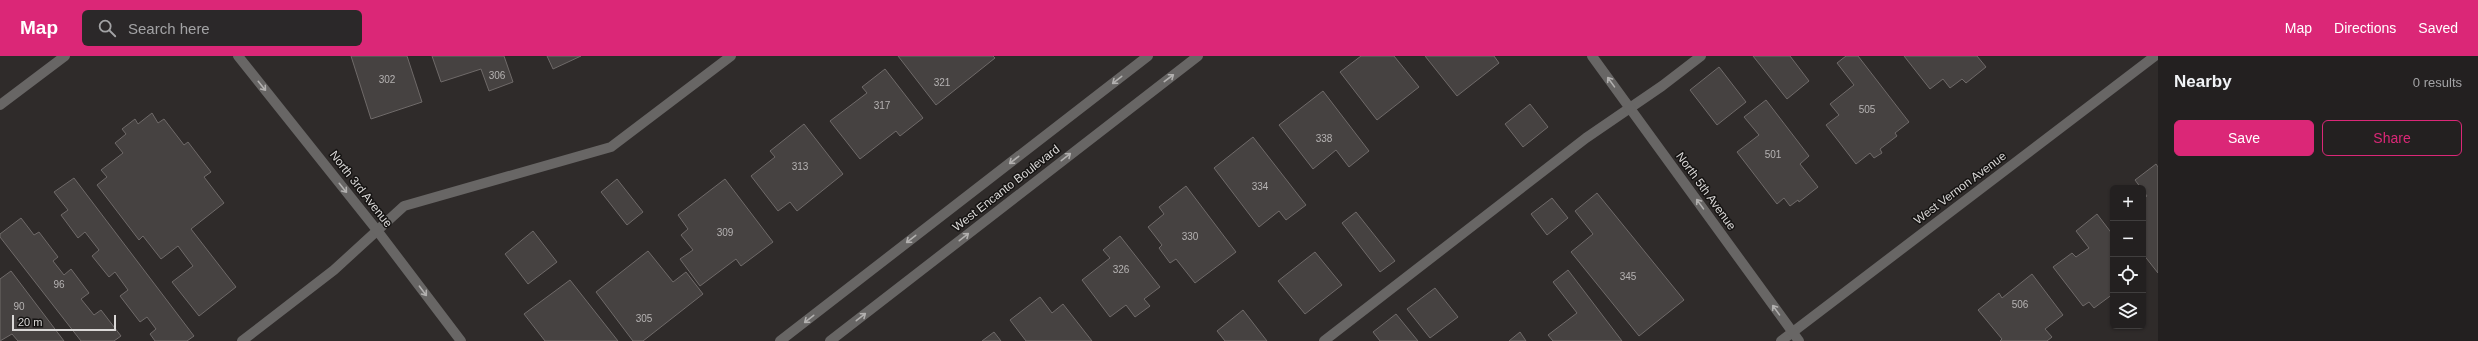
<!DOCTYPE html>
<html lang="en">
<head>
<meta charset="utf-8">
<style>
  :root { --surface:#232020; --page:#2b2829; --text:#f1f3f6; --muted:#a3a3a5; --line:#403e3e; --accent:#db2777 }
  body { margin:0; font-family:Helvetica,sans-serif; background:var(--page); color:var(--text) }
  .controls { position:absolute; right:12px; bottom:12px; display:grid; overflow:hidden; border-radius:6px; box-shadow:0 1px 3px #0004 }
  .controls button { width:36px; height:36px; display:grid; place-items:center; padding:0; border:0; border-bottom:1px solid var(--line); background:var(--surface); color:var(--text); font:20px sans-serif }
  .scale { position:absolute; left:12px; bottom:10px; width:104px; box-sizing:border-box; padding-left:4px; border:2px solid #dad8d7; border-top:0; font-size:11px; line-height:14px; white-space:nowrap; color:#dad8d7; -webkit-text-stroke:3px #161413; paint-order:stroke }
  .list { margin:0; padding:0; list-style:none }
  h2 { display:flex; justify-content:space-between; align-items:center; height:52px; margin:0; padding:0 16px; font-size:17px }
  h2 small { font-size:13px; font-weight:400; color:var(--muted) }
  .actions { display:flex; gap:8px; padding:12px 16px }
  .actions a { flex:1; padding:9px 0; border:1px solid var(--accent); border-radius:6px; text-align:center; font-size:14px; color:var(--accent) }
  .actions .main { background:var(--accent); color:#fff }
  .icon { flex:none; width:22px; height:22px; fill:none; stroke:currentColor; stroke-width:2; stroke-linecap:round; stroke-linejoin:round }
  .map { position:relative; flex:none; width:2158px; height:285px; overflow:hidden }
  header { display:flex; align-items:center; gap:24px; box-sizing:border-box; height:56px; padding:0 20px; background:var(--accent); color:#fff }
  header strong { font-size:19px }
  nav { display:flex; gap:22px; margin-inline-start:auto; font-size:14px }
  .search { width:280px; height:36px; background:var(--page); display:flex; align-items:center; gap:10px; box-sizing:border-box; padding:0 14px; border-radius:6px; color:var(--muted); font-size:15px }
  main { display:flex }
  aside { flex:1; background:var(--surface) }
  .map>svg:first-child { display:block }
</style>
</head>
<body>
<header>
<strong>Map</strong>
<div class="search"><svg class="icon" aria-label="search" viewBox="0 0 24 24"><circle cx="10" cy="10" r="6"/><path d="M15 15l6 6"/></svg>Search here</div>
<nav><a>Map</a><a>Directions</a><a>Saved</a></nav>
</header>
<main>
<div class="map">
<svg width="2158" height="285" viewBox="0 0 2158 285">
  <rect width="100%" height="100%" fill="#2f2b2a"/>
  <!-- building -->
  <path fill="#464241" stroke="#6f6a69" d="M351 0H407L422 46 371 63Z
    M432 0H504L513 26 489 35 481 13 441 26Z
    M547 0H581L553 13Z
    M898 0H993L995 2 936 49Z
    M1361 0H1394L1419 31 1377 64 1340 16Z
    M1425 0H1494L1499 7 1457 40Z
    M1753 0H1790L1809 25 1787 43Z
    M1846 0H1858L1909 66 1895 77 1897 80 1880 93 1882 97 1874 102 1870 97 1856 108 1826 69 1839 59 1830 48 1854 29 1837 7Z
    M1904 0H1977L1986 11 1966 27 1962 23 1950 32 1943 23 1930 33Z
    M1719 11 1746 46 1717 69 1690 34Z
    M885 13 923 62 900 80 896 75 860 103 830 65 867 37 862 31Z
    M1323 35 1369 95 1349 111 1336 94 1313 113 1279 69Z
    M1766 44 1809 100 1800 108 1818 131 1799 146 1798 144 1790 150 1784 142 1777 148 1737 96 1759 79 1744 61Z
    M1530 48 1548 71 1523 91 1505 68Z
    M152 57 158 67 164 63 184 89 188 86 211 116 204 121 224 147 191 173 236 231 199 260 172 226 193 210 178 190 161 203 143 180 139 184 97 129 107 121 101 114 123 97 115 87 126 78 122 73 135 63 138 68Z
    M804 68 843 118 797 155 790 146 778 155 751 120 775 101 770 95Z
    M1253 81 1306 149 1286 164 1279 155 1259 171 1214 112Z
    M2156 108 2158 111V217L2143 198V143L2147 140 2135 124Z
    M74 122 194 280 187 285H155L150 278 156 273 147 261 140 266 120 240 128 234 115 216 109 221 92 200 99 194 85 176 78 182 61 159 68 154 54 136Z
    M617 123 643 156 627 169 601 136Z
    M725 123 773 186 741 210 736 203 700 230 680 203 693 194 681 179 688 173 678 159Z
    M1186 130 1236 196 1195 227 1176 203 1170 207 1159 192 1162 189 1148 171 1164 158 1159 151Z
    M1597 137 1684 244 1639 280 1571 196 1593 178 1575 155Z
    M1552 142 1568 162 1547 179 1531 158Z
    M1356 156 1395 205 1380 216 1342 167Z
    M2097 158 2113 179V238L2094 252 2089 246 2083 250 2053 211 2072 197 2076 201 2089 192 2076 175Z
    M21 162 34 179 39 176 58 201 53 205 64 219 71 213 89 237 81 243 94 259 101 254 121 280 114 285H81L0 181V178Z
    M533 175 557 206 528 228 505 198Z
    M1120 180 1160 231 1144 243 1150 250 1135 261 1126 249 1110 261 1082 224 1110 202 1103 194Z
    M648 195 673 226 686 216 703 238 643 285H633L596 236Z
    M1315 196 1342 229 1305 258 1278 225Z
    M1568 214 1622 285H1553L1548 279 1577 257 1553 226Z
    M11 215 64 285H18L12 278 0 285V223Z
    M2032 218 2063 259 2045 273 2052 281 2047 285H2000L2002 283 1978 254 1999 237 2002 242Z
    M570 224 618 285H545L524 258Z
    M1435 232 1458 261 1430 282 1407 253Z
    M1040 241 1052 257 1063 248 1092 285H1026L1010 264Z
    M1243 254 1267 285H1225L1217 275Z
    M1396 258 1418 285H1380L1373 276Z
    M994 276 1001 285H982Z
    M1520 276 1526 285H1509Z"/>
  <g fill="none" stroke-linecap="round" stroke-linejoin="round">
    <!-- service -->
    <path stroke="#686665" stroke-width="10" d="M242 285 334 214 404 150 611 91 731 0
      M1324 285 1586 82 1662 30 1701 0"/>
    <!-- minor -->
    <path stroke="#686665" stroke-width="10" d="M0 49 65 0
      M1781 285 2155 0"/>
    <!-- tertiary -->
    <path stroke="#686665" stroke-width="10" d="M238 0 376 173 461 285
      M1592 0 1799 285
      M780 285 1148 0
      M830 285 1198 0"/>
  </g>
  <!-- one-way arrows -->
  <defs><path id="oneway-shaft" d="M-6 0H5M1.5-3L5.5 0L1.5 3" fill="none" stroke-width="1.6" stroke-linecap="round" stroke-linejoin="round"/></defs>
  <g stroke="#b2b0af">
    <use href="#oneway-shaft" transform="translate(1169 22) rotate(-37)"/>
    <use href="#oneway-shaft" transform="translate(1117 24) rotate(142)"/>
    <use href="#oneway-shaft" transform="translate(1611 26) rotate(-126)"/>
    <use href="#oneway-shaft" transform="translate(262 30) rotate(51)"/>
    <use href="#oneway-shaft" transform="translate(1066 101) rotate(-38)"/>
    <use href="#oneway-shaft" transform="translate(1014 104) rotate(142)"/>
    <use href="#oneway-shaft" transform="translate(343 132) rotate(51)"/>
    <use href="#oneway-shaft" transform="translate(1700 148) rotate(-126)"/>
    <use href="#oneway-shaft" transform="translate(964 181) rotate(-38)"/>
    <use href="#oneway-shaft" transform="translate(911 183) rotate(142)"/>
    <use href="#oneway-shaft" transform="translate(423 235) rotate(53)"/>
    <use href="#oneway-shaft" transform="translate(1776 254) rotate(-126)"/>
    <use href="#oneway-shaft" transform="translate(861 261) rotate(-38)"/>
    <use href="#oneway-shaft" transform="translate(809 263) rotate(142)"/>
  </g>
  <g text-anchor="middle" stroke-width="3" stroke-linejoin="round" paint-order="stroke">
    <!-- number labels -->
    <g font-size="10" fill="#b5b2b2">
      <text x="497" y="23">306</text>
      <text x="387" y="27">302</text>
      <text x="942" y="30">321</text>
      <text x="882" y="53">317</text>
      <text x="1867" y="57">505</text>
      <text x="1324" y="86">338</text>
      <text x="1773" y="102">501</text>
      <text x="800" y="114">313</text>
      <text x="1260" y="134">334</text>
      <text x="725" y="180">309</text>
      <text x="1190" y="184">330</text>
      <text x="1121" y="217">326</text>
      <text x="1628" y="224">345</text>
      <text x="59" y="232">96</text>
      <text x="2020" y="252">506</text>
      <text x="19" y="254">90</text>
      <text x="644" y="266">305</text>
    </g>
    <!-- street labels -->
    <g font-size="12" fill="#dad8d7" stroke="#161413">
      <text transform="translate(1006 132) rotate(-38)" y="4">West Encanto Boulevard</text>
      <text transform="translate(1960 132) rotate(-37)" y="4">West Vernon Avenue</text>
      <text transform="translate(361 133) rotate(52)" y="4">North 3rd Avenue</text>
      <text transform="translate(1706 135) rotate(54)" y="4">North 5th Avenue</text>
    </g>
  </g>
</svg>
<div class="controls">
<button>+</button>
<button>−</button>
<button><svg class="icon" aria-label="locate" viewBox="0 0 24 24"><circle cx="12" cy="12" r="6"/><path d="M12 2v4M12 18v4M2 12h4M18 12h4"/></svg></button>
<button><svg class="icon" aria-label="layers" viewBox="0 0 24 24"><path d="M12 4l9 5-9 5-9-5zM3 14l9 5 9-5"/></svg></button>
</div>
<div class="scale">20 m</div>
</div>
<aside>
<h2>Nearby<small>0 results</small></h2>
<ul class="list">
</ul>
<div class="actions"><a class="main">Save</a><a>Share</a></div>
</aside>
</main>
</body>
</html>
